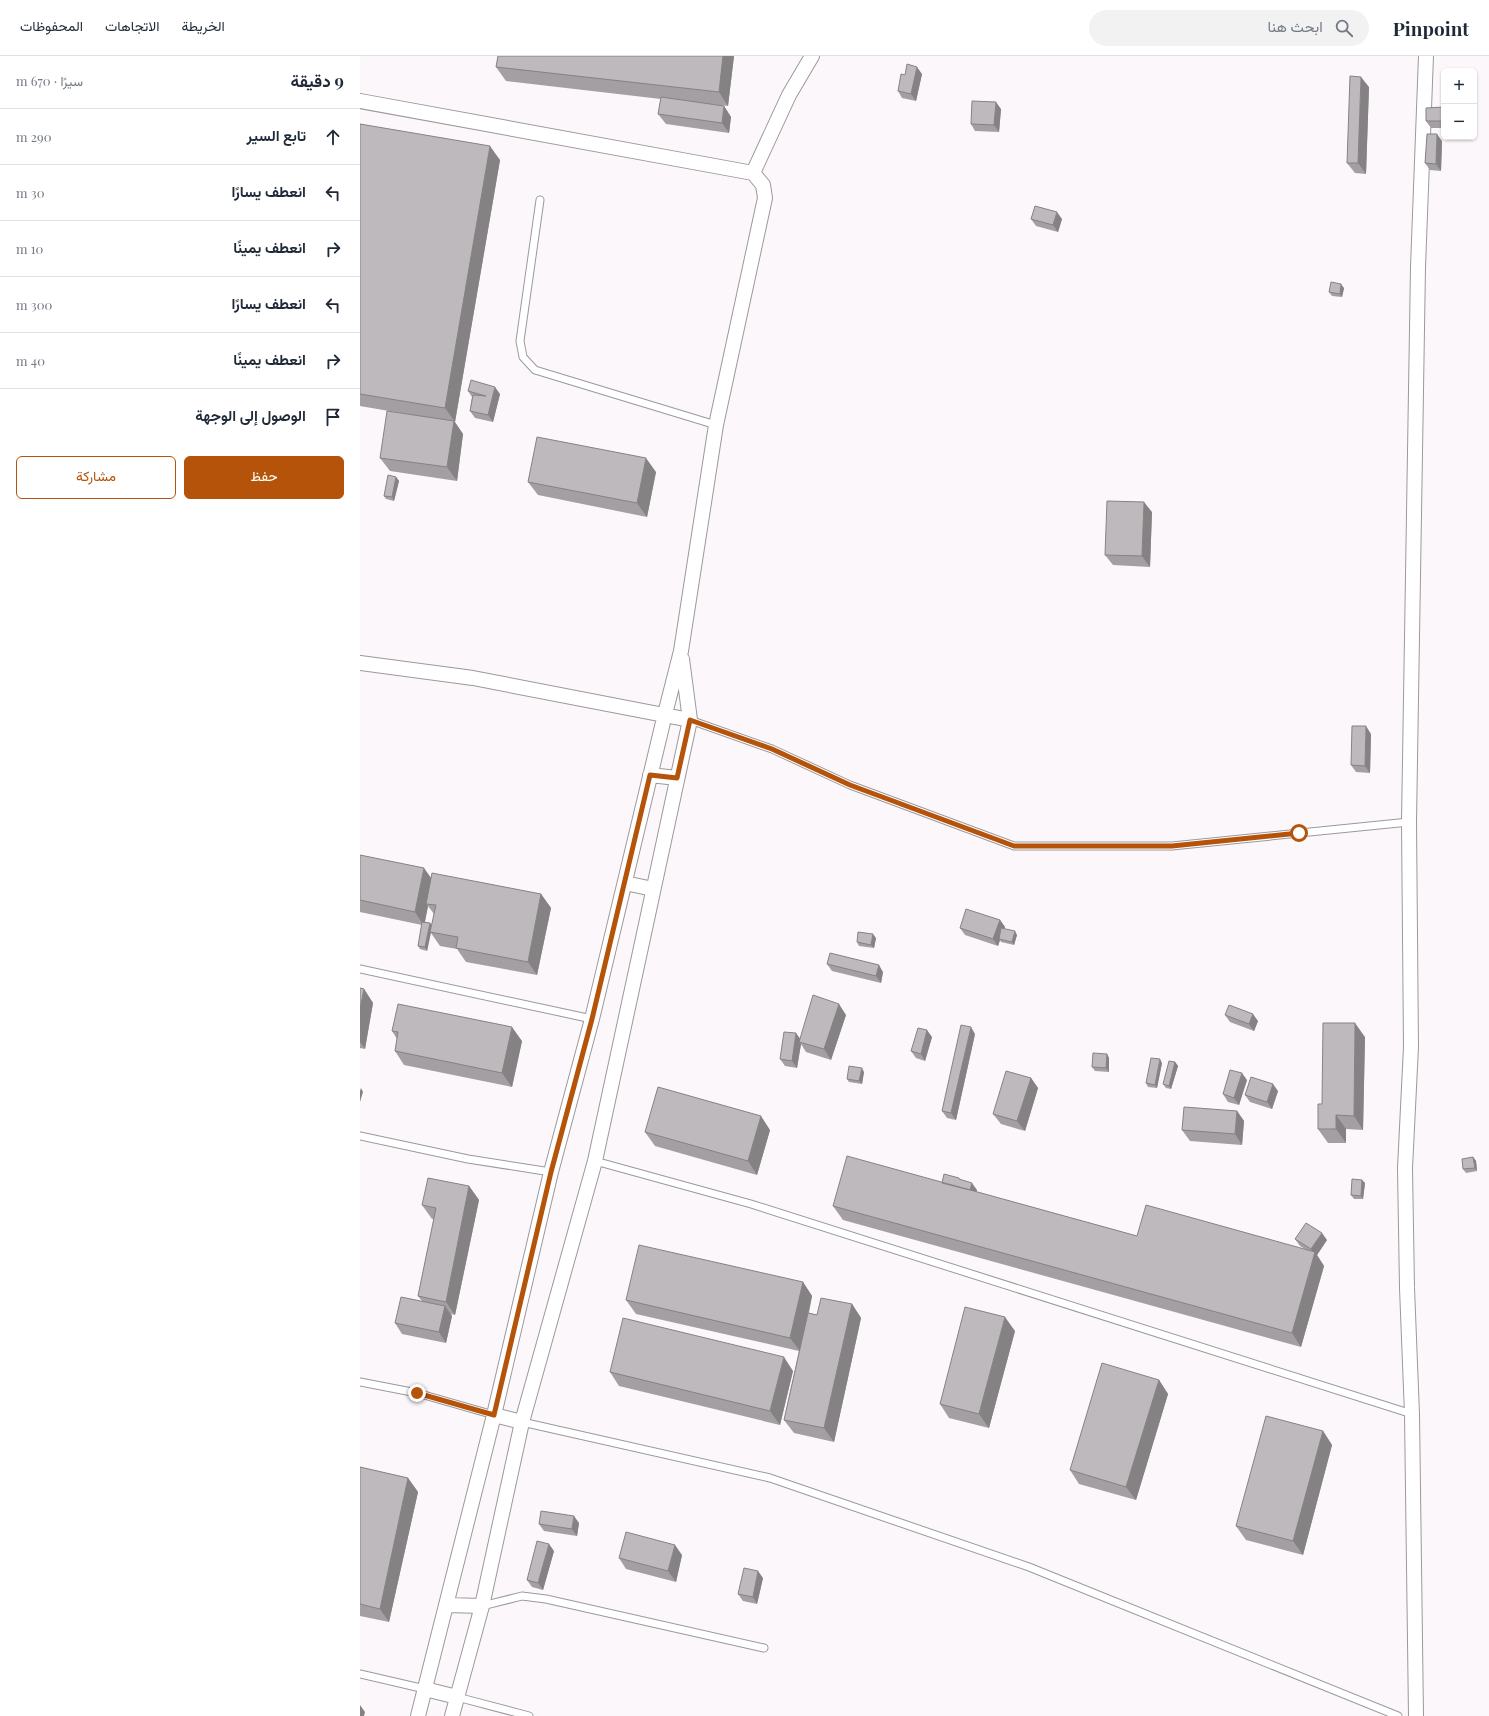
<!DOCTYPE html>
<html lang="ar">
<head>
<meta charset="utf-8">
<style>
  :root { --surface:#fff; --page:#f2f2f3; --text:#1f2937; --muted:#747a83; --line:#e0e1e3; --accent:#b45309 }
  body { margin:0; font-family:"Playfair Display",Vazirmatn,serif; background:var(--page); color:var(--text); direction:rtl }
  .controls { position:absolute; right:12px; top:12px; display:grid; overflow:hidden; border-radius:6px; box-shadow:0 1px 3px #0004 }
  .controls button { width:36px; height:36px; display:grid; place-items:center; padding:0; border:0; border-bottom:1px solid var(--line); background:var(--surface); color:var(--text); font:20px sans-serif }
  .stop { position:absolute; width:12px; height:12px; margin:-9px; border:3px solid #b45309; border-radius:50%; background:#fff }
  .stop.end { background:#b45309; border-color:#fff; box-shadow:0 1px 4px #0008 }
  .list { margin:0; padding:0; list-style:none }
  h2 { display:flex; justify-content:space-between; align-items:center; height:52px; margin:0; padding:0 16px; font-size:17px }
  h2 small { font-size:13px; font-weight:400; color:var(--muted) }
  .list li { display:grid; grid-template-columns:26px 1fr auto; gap:12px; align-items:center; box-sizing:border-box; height:56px; padding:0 16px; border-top:1px solid var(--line) }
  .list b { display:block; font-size:15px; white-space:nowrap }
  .list em { font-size:13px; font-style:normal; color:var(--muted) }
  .actions { display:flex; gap:8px; padding:12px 16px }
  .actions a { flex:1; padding:9px 0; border:1px solid var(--accent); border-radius:6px; text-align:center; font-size:14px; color:var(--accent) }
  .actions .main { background:var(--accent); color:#fff }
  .icon { flex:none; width:22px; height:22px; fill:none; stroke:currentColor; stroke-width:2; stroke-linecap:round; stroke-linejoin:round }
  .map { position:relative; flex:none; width:1129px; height:1660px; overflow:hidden; direction:ltr }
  header { display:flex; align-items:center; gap:24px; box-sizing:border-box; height:56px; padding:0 20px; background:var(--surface); border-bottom:1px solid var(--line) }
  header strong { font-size:19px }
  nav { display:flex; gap:22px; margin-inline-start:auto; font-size:14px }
  .search { width:280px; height:36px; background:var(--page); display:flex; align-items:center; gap:10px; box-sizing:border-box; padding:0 14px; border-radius:22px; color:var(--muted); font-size:15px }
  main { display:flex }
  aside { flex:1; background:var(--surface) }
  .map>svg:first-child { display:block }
</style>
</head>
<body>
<header>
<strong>Pinpoint</strong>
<div class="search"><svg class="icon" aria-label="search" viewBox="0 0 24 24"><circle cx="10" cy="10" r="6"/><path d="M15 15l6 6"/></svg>ابحث هنا</div>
<nav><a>الخريطة</a><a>الاتجاهات</a><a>المحفوظات</a></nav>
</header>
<main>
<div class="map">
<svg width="1129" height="1660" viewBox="0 0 1129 1660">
  <rect width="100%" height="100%" fill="#fcf7fb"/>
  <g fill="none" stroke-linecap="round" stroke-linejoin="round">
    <!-- service casing -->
    <g stroke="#9c989b" stroke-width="9">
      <path id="service" d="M180 144 160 285 163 301 175 314 356 369
        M330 664 412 693 490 729 654 790H812L1049 766
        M0 913 232 963
        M0 1080 108 1103 191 1116
        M235 1105 391 1148 1052 1358
        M0 1326 57 1337 134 1359
        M162 1366 410 1422 669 1511 1038 1660
        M122 1550 162 1540 186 1543 404 1592
        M0 1618 65 1633
        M97 1641 169 1660"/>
    </g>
    <!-- minor casing -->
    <g stroke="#9c989b" stroke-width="16">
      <path id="minor" d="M0 45 393 117 403 129 405 142 356 369 321 595 305 658 232 963 191 1116 134 1359 58 1660
        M393 117 429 39 452 0
        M0 607 113 622 330 664
        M290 719 317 722
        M265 827 293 833
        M134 1359 162 1366
        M87 1549 122 1550
        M65 1633 97 1641
        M92 1660 122 1550 162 1366 235 1105 330 664 322 603
        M1056 1660 1052 1358 1047 1232 1045 1112 1051 991 1049 766 1058 211 1066 0"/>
    </g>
    <!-- service -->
    <use href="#service" stroke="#fff" stroke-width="7"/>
    <!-- minor -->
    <use href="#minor" stroke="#fff" stroke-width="14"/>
  </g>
  <!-- wall -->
  <path fill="#a39fa2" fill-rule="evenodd" d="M138 0H374L368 50 349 48 364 50 371 61 369 77 306 68 298 58 301 43 146 25 136 11Z
    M562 18 556 45 542 42 538 35 545 19Z
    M1009 31 1006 118 995 117 987 107Z
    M1084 51V72H1071L1066 65Z
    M641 53 639 76 615 75 611 68Z
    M0 68 140 104 95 366 103 378 97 425 30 415 20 402 52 359 0 350Z
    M1082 85 1081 115 1070 114 1065 107Z
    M671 163H702L698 176 676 170Z
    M984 232 982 241 972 240 969 236Z
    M108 335 140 338 133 366 115 362 110 355 112 341Z
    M296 416 287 461 178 439 168 426Z
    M36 421 39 425 34 445 26 443 24 440Z
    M792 456 790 511 753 509 745 499Z
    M1011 678 1010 717 996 716 991 709Z
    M0 799 71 822 181 838 191 852 177 919 106 906 97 893 80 890 71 877 67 895 60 893 58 890 62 869 0 856ZM68 850 74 858 72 870 70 867 65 866Z
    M640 864 645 871 644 873 657 879 654 889 641 886 640 884 638 890 605 879 600 872Z
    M516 882 514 892 499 890 497 886Z
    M467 908 523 916 521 927 472 915Z
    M0 932 4 933 13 947 5 993 0 992Z
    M486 959 471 1004 446 996 441 988 437 1012 425 1010 420 1003 440 982Z
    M865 959 898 965 894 975 870 966Z
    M32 975 162 985 152 1031 44 1009 35 995 37 983Z
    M615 978 596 1064 587 1062 582 1055Z
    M572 981 565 1005 556 1002 551 995Z
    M1005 981 1003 1074 986 1073V1087H968L958 1073Z
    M747 998 749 1002V1016L735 1015 732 1011Z
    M815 1006 818 1010 811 1033 806 1032 803 1028Z
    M802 1007 797 1032 788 1031 786 1027Z
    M504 1016 502 1028 489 1026 487 1023Z
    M671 1022 678 1032 665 1075 641 1068 633 1058Z
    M887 1024 879 1049 868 1046 863 1038Z
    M918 1035 912 1053 890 1046 885 1039Z
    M877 1055 884 1065 882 1089 830 1085 822 1074Z
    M410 1074 397 1119 295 1090 285 1076Z
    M1113 1101 1116 1105 1117 1115 1106 1117 1103 1113Z
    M1002 1124 1005 1127 1003 1143H994L991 1139Z
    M582 1127 617 1134 616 1136 777 1180 945 1193 940 1190 935 1183 967 1184 957 1199 964 1210 941 1291 483 1164 473 1150Z
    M109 1130 119 1144 95 1259 91 1258 92 1260 86 1287 42 1278 35 1267 62 1245 58 1240 74 1163H72L62 1149Z
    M443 1226 452 1240 449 1257 457 1259 492 1248 501 1262 474 1386 434 1377 424 1364 439 1295 276 1258 266 1244Z
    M655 1275 629 1372 589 1362 580 1348Z
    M433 1315 420 1369 259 1330 250 1316Z
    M799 1324 808 1338 776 1444 719 1428 710 1414Z
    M963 1375 972 1389 943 1499 886 1484 876 1470Z
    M0 1411 48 1422 58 1436 29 1566 0 1560Z
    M219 1467 217 1480 184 1475 179 1468Z
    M194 1495 183 1534 172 1531 167 1524Z
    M322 1499 316 1526 266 1513 259 1502Z
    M403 1522 397 1548 383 1545 378 1538Z"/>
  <!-- shaded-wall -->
  <path fill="#858284" d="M363 0H374L368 50 359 36Z
    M557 11 562 18 556 45 551 38Z
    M1001 21 1009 31 1006 118 998 107Z
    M636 46 641 53 639 76 634 69Z
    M364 50 371 61 369 77 362 67Z
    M1077 78 1082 85 1081 115 1076 108Z
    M130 90 140 104 95 366 85 352Z
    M697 156 702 163 698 176 693 169Z
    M981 228 984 232 982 241 980 238Z
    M135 331 140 338 133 366 128 359Z
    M94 365 103 378 97 425 87 411Z
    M286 402 296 416 287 461 277 447Z
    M36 421 39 425 34 445 32 441Z
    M784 446 792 456 790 511 782 500Z
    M1006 670 1011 678 1010 717 1005 710Z
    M64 812 74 826 66 848 68 850 64 870 55 856Z
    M181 838 191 852 177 919 168 906Z
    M640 864 645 871 640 883H639L640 884 638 890 633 883Z
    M70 867 72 870 67 895 65 891Z
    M655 875 657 879 654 889 652 886Z
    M513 878 516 882 514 892 511 889Z
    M519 909 523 916 521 927 516 920Z
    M4 933 13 947 5 993 0 986V953Z
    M479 948 486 959 471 1004 464 993Z
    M893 958 898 965 894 975 889 968Z
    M995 967 1005 981 1003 1074 994 1060Z
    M152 971 162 985 152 1031 142 1017Z
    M611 971 615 978 596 1064 591 1057Z
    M567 974 572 981 565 1005 561 998Z
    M436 977 441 984 439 986 441 988 437 1012 432 1005Z
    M747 998 749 1002V1016L746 1012Z
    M800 1003 802 1007 797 1032 795 1029Z
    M815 1006 818 1010 811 1033 809 1030Z
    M502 1012 504 1016 502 1028 499 1025Z
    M882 1017 887 1024 879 1049 874 1042Z
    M671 1022 678 1032 665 1075 657 1065Z
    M913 1028 918 1035 912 1053 907 1046Z
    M1 1032 3 1036 0 1046V1035Z
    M877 1055 884 1065 882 1089 875 1078Z
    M976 1059 986 1073V1087L976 1073Z
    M401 1060 410 1074 397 1119 388 1105Z
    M1113 1101 1116 1105 1117 1115 1115 1112Z
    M1002 1124 1005 1127 1003 1143 1001 1140Z
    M612 1127 617 1134 614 1143 609 1136Z
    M109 1130 119 1144 95 1259 86 1246Z
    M962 1177 967 1184 957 1199 964 1210 941 1291 932 1277 954 1198 951 1193Z
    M443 1226 452 1240 440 1295 430 1282Z
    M492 1248 501 1262 474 1386 464 1372Z
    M85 1250 92 1260 86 1287 79 1276Z
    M645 1261 655 1275 629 1372 619 1358Z
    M424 1301 433 1315 420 1369 410 1355Z
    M799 1324 808 1338 776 1444 766 1431Z
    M963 1375 972 1389 943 1499 933 1485Z
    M48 1422 58 1436 29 1566 20 1553Z
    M214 1460 219 1467 217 1480 212 1473Z
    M189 1488 194 1495 183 1534 178 1527Z
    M315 1489 322 1499 316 1526 308 1515Z
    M398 1515 403 1522 397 1548 393 1541Z
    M0 1649 5 1656 4 1660H0Z"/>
  <!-- building -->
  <path fill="#beb9bc" stroke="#858284" d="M138 0H363L359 36 136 11Z
    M547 8 557 11 551 38 538 35 541 18 545 19Z
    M990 20 1001 21 998 107H987Z
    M301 41 364 50 362 67 298 58Z
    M612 45 636 46 634 69 611 68Z
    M1084 51V65H1066V52Z
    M0 68 130 90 85 352 0 338Z
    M1067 78H1077L1076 108 1065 107Z
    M675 150 697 156 693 169 671 163Z
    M971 226 981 228 980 238 969 236Z
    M111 324 135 331 128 359 110 355 113 339 126 340 108 335Z
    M27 355 94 365 87 411 20 402Z
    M177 381 286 402 277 447 168 426Z
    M28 419 36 421 32 441 24 440Z
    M747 445 784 446 782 500 745 499Z
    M992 670H1006L1005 710 991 709Z
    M0 799 64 812 55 856 0 844Z
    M72 817 181 838 168 906 96 892 98 881 70 876 76 849 66 848Z
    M606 853 640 864 633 883 600 872Z
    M62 866 70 867 65 891 58 890Z
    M641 872 655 875 652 886 639 883Z
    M498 876 513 878 511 889 497 886Z
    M470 897 519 909 516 920 467 908Z
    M0 932 4 933 0 953Z
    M453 939 479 948 464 993 439 986Z
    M38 948 152 971 142 1017 35 995 38 976 32 975Z
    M869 949 893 958 889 968 865 959Z
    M963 967H995L994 1060 976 1059V1073H958V1048H962Z
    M601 969 611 971 591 1057 582 1055Z
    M558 972 567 974 561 998 551 995Z
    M424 976 436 977 432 1005 420 1003Z
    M733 997 747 998 746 1012 732 1011Z
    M791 1002 800 1003 795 1029 786 1027Z
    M809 1005 815 1006 809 1030 803 1028Z
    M489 1010 502 1012 499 1025 487 1023Z
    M870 1014 882 1017 874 1042 863 1038Z
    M646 1015 671 1022 657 1065 633 1058Z
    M891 1021 913 1028 907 1046 885 1039Z
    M298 1031 401 1060 388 1105 285 1076Z
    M824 1051 877 1055 875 1078 822 1074Z
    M487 1100 777 1180 786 1149 955 1196 932 1277 473 1150Z
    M1113 1101 1115 1112 1103 1113 1102 1103Z
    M584 1118 599 1122V1123L612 1127 610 1134 582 1127Z
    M68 1122 109 1130 86 1246 58 1240 76 1152 62 1149Z
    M992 1123 1002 1124 1001 1140 991 1139Z
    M946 1167 962 1177 951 1193 935 1183Z
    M279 1189 443 1226 430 1282 266 1244Z
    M41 1241 85 1250 79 1276 35 1267Z
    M461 1242 492 1248 464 1372 424 1364 448 1257 457 1259Z
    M605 1251 645 1261 619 1358 580 1348Z
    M263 1262 424 1301 410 1355 250 1316Z
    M742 1307 799 1324 766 1431 710 1414Z
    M906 1360 963 1375 933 1485 876 1470Z
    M0 1411 48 1422 20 1553 0 1548Z
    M181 1455 214 1460 212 1473 179 1468Z
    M266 1476 315 1489 308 1515 259 1502Z
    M177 1485 189 1488 178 1527 167 1524Z
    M384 1512 398 1515 393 1541 378 1538Z"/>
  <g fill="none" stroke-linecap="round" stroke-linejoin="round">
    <!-- route -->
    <path stroke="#b45309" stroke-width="5" d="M57 1337 134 1359 191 1116 232 963 290 719 317 722 330 664 412 693 490 729 654 790H812L939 777"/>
  </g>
</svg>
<div class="controls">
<button>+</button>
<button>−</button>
</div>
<div class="stop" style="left:939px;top:777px"></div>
<div class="stop end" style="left:57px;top:1337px"></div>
</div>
<aside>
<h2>9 دقيقة<small>سيرًا · 670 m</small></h2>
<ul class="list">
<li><svg class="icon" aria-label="ahead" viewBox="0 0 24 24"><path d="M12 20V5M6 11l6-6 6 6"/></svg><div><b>تابع السير</b></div><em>290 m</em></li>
<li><svg class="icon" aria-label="left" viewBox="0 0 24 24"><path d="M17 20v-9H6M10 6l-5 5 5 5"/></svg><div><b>انعطف يسارًا</b></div><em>30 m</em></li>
<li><svg class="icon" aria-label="right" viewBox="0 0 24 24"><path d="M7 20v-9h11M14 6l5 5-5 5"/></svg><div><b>انعطف يمينًا</b></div><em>10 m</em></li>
<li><svg class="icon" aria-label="left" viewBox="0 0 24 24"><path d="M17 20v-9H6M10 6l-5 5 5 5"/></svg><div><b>انعطف يسارًا</b></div><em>300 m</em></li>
<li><svg class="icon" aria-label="right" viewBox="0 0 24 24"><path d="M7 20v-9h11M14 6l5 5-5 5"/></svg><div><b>انعطف يمينًا</b></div><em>40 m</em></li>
<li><svg class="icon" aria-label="arrive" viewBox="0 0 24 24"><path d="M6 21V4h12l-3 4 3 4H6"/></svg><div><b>الوصول إلى الوجهة</b></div></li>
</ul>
<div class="actions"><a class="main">حفظ</a><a>مشاركة</a></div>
</aside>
</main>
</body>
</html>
